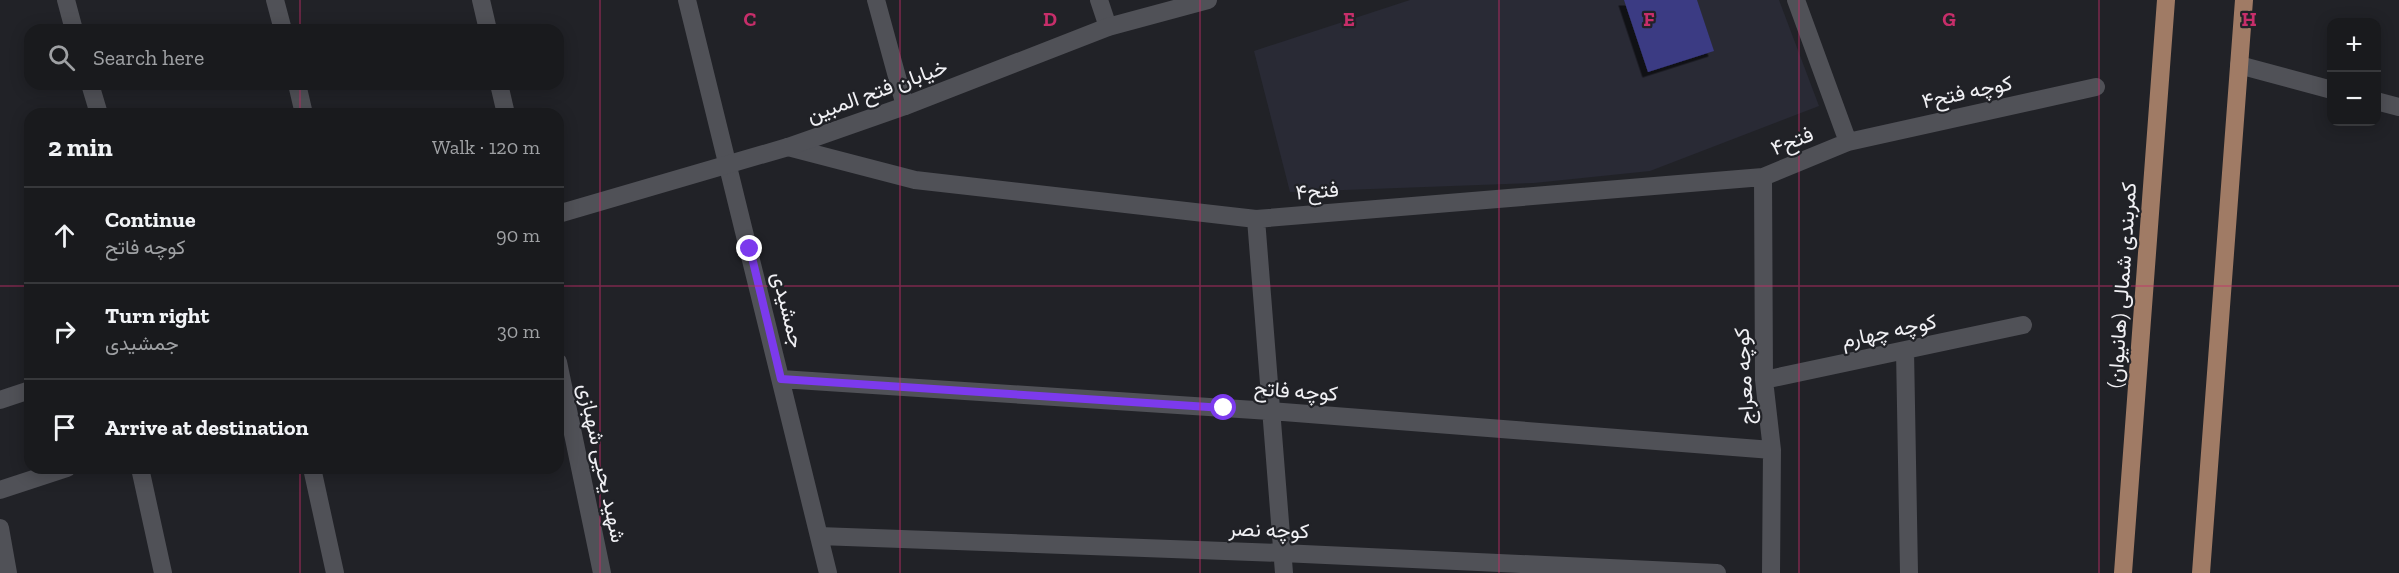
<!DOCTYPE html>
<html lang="en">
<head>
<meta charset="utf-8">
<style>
  :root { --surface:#191a1d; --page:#26272a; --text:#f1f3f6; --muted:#9fa1a4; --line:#37383b }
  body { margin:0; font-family:"Zilla Slab",Vazirmatn,serif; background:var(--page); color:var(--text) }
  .controls { position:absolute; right:18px; top:18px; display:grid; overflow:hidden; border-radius:12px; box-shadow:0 3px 15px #0003 }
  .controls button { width:54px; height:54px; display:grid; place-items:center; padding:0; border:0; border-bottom:2px solid var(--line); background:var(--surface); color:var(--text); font:30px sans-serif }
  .stop { position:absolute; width:18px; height:18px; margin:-14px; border:4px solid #7c3aed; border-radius:50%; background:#fff }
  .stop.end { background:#7c3aed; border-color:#fff; box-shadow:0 2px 6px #0008 }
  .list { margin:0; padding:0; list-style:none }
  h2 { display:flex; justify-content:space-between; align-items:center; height:78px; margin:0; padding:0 24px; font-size:26px }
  h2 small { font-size:20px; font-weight:400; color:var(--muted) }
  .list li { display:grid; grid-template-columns:39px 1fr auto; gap:18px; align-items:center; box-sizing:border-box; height:96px; padding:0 24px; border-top:2px solid var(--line) }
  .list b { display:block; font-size:22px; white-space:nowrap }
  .list p { margin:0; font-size:20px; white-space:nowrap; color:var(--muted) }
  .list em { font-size:20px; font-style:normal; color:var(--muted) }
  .icon { flex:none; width:33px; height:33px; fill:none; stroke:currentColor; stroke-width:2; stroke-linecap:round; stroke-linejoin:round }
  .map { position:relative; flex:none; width:2399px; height:573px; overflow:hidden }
  .search { position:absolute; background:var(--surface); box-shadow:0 3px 15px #0003; left:24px; top:24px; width:540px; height:66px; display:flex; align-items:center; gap:15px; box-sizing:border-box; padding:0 21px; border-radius:18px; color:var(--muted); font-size:22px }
  .panel { position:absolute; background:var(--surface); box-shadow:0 3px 15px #0003; left:24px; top:108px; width:540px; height:366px; border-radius:18px }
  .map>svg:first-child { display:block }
</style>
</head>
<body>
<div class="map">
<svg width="2399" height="573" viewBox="0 0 2399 573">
  <defs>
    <filter id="shadow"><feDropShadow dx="-5.5" dy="5.5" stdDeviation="0" flood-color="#0009"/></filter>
  </defs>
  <rect width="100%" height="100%" fill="#212227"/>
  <!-- built -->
  <path fill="#292a35" d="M1410 0H1779L1819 106 1650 171 1534 183 1290 192 1254 51Z"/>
  <!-- building -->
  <path fill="#3a3a83" filter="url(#shadow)" d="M1624 0H1697L1714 51 1648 72Z"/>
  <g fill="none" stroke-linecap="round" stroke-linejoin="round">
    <!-- minor -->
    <path stroke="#505157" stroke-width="18" d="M66 0 74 30
      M275 0 283 30
      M481 0 488 30
      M687 0 828 573
      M876 0 905 106
      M1099 0 1108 27
      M1796 0 1848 142
      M2239 65 2332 90
      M90 84 99 114
      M297 84 304 114
      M499 84 506 114
      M2376 101 2399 107
      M788 147 915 180 1256 219 1763 177 1848 142 2096 87
      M1763 177 1764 380 1772 450 1771 573
      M1256 219 1284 573
      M1905 350 1909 573
      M558 362 602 573
      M781 379 1270 411 1772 450
      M1764 380 2023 325
      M140 468 163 573
      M312 468 335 573
      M0 528 8 573
      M819 536 1282 553 1717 573"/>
    <!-- tertiary -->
    <path stroke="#505157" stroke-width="18" d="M558 214 788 147 905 106 1108 27 1208 0
      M0 400 30 390
      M0 490 67 468"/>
    <!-- primary -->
    <path stroke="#a07b65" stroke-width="18" d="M2123 573 2166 0
      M2201 573 2244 0"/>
  </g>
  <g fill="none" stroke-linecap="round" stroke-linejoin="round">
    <!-- route -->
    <path stroke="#7c3aed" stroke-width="8" d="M750 249 781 379 1224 408"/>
  </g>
  <!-- grid -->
  <path fill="none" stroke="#c72e6a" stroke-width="1.5" stroke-opacity="0.55" d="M300 0V30M600 0V573M900 0V573M1200 0V573M1499 0V573M1799 0V573M2099 0V573M300 84V114M0 286H30M558 286H2399M300 468V573"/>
  <g text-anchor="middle" stroke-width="4.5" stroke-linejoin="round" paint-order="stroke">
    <!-- street labels -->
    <g font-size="21" fill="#f0f0f4" stroke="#212227">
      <text transform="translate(877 91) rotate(-20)" y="7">خیابان فتح المبین</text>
      <text transform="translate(1967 92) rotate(-12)" y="7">کوچه فتح۴</text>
      <text transform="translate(1792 141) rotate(-22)" y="7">فتح۴</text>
      <text transform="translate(1317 191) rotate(-5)" y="7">فتح۴</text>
      <text transform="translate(2122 285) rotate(-86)" y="7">کمربندی شمالی (هانیوان)</text>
      <text transform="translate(788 310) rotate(76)" y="7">جمشیدی</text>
      <text transform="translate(1889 331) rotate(-12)" y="7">کوچه چهارم</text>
      <text transform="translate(1744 376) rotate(-93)" y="7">کوچه معراج</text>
      <text transform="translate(1296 391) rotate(4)" y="7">کوچه فاتح</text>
      <text transform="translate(602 463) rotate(78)" y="7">شهید یحیی شهبازی</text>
      <text transform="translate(1269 530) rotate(2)" y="7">کوچه نصر</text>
    </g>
  </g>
  <g font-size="20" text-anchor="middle" font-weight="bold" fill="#c72e6a" stroke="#212227" stroke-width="4.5" stroke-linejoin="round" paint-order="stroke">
    <text x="750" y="26">C</text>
    <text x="1050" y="26">D</text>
    <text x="1349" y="26">E</text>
    <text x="1649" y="26">F</text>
    <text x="1949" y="26">G</text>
    <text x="2249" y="26">H</text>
  </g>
</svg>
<div class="controls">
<button>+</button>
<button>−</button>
</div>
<div class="stop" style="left:1224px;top:408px"></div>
<div class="stop end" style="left:750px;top:249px"></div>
<div class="search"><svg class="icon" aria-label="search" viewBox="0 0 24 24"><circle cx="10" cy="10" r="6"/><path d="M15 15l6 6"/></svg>Search here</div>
<section class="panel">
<h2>2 min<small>Walk · 120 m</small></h2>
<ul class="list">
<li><svg class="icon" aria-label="ahead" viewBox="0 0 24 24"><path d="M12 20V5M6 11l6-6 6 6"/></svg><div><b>Continue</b><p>کوچه فاتح</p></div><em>90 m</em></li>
<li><svg class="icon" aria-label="right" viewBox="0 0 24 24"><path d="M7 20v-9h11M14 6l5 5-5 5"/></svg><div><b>Turn right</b><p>جمشیدی</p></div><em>30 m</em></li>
<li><svg class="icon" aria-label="arrive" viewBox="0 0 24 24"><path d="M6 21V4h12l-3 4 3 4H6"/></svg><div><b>Arrive at destination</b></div></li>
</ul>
</section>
</div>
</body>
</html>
